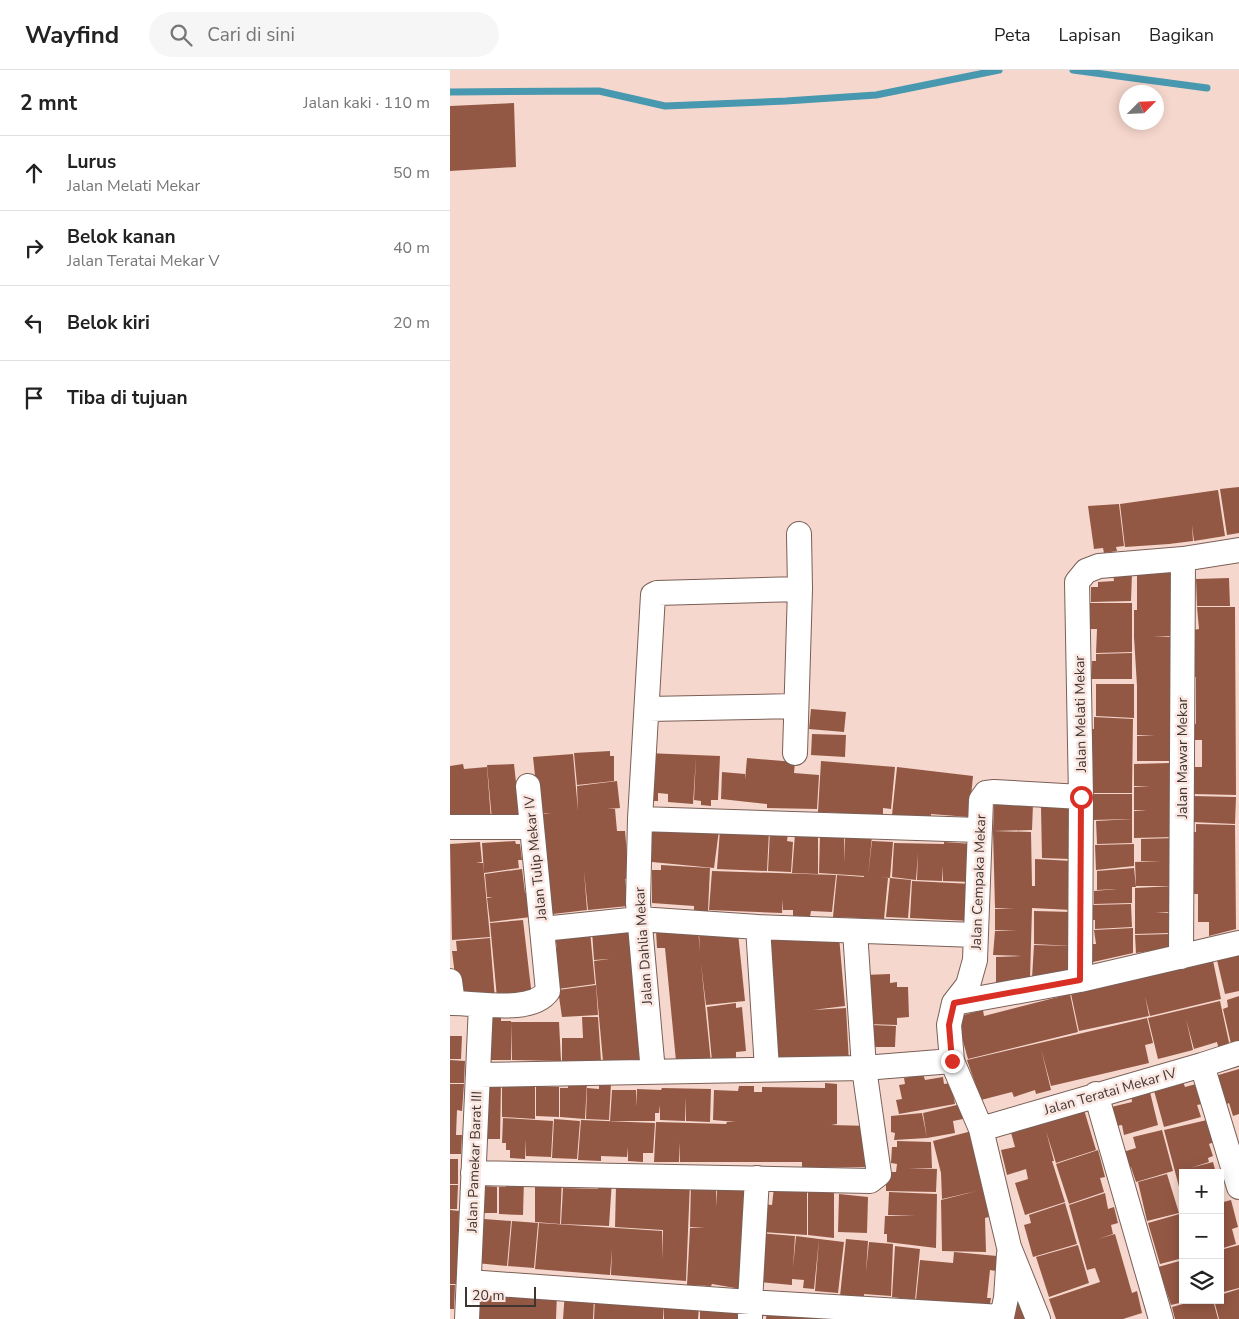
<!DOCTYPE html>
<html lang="id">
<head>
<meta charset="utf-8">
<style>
  :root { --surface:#fff; --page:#f6f6f6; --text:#222; --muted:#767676; --line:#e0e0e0 }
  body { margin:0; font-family:"Nunito Sans",sans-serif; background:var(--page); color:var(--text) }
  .controls { position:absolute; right:15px; bottom:15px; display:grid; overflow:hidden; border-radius:0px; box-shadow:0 2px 12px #0003 }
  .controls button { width:45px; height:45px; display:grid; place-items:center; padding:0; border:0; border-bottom:1px solid var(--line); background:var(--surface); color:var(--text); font:25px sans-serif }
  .compass { position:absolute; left:669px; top:15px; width:45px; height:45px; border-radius:50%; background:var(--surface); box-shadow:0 2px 12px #0003; rotate:66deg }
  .scale { position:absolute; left:15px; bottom:12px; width:71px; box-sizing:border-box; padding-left:5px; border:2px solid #403430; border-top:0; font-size:14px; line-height:18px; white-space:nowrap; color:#403430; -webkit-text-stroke:4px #fbe7e1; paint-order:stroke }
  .stop { position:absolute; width:15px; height:15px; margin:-11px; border:4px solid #d93025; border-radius:50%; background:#fff }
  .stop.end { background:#d93025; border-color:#fff; box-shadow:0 1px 5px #0008 }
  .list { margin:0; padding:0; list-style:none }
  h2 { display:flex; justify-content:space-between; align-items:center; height:65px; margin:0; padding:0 20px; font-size:21px }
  h2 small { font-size:16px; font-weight:400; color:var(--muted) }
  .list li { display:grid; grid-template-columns:32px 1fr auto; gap:15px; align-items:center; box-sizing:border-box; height:75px; padding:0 20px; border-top:1px solid var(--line) }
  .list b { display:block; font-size:19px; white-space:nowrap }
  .list p { margin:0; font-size:16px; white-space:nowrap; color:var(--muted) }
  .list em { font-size:16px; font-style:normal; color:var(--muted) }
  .icon { flex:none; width:28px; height:28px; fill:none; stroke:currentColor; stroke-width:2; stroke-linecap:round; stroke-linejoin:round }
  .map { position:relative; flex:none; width:789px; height:1249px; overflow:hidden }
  header { display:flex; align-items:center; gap:30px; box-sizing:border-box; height:70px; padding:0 25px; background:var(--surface); border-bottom:1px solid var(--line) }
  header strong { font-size:24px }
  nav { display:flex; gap:28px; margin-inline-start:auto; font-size:18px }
  .search { width:350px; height:45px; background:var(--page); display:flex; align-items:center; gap:12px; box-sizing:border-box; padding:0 18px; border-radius:28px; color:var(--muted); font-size:19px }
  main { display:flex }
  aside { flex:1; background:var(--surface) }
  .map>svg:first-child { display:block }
</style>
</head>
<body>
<header>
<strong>Wayfind</strong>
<div class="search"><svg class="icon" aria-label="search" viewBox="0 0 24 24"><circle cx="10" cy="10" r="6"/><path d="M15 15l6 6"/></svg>Cari di sini</div>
<nav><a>Peta</a><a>Lapisan</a><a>Bagikan</a></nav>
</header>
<main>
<aside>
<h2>2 mnt<small>Jalan kaki · 110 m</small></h2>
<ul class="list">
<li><svg class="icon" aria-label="ahead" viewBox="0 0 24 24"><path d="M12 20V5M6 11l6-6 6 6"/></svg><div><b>Lurus</b><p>Jalan Melati Mekar</p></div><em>50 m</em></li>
<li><svg class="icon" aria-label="right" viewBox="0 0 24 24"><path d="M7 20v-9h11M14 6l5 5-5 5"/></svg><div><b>Belok kanan</b><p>Jalan Teratai Mekar V</p></div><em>40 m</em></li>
<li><svg class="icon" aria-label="left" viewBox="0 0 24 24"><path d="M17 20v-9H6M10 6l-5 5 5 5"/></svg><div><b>Belok kiri</b></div><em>20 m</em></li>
<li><svg class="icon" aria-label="arrive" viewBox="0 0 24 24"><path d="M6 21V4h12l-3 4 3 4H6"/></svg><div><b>Tiba di tujuan</b></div></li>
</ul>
</aside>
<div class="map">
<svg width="789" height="1249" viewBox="0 0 789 1249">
  <rect width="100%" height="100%" fill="#f6d7cd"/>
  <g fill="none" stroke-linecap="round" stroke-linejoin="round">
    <!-- stream -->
    <path stroke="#4898af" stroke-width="7" d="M623 0 757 18
      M0 22 149 21 215 36 336 31 426 25 549 0"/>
  </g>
  <!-- building -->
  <path fill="#935844" d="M64 33 66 97 0 101V36Z
    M789 417V463L777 465 770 419Z
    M768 420 775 466 744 471 742 455 743 471 719 474 718 467 719 474 675 477 670 434Z
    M669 434 674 476 666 477 667 481 654 483 653 478 644 479 638 436Z
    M723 499V566L703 567H723L724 691H687V666H705L687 665V616L684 567V540H687V500Z
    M682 503 681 531 641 532V517H648V512L664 511 663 504Z
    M779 508 780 536H747L746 509Z
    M640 533H682V582L646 583 647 559H640Z
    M747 537H785L786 725 743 724V697H752V670H742V653L746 654V607H742L743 560 749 559Z
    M682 583V609H641L642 591H646V584Z
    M646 614H684V648L646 646Z
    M361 639 396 642 394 662 359 659Z
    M644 647 683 649 682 723H643L641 659H644Z
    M362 664 396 665 395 687 361 685Z
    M160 681V686H164V711L127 715 124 683Z
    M196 683 270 686 268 730H261V736L251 735V731L244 730 246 687 243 734 218 732V724L208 723V731H197Z
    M123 684 128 741 127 716 167 711 170 738 157 739H165L167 761H175L179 808 175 809 178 836 138 840 134 801 137 840 103 844 88 745 100 743 89 744 83 687Z
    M297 688 345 692 344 703 369 705 367 739 317 738V734L271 729 272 702 295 704V710Z
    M371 691 445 697 441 739 433 738V745L368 742Z
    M720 693 725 767 684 768V741L697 740H684V717H700L684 716V694Z
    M13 694 14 699 37 697 41 750 0 749V696Z
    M64 694 70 749 42 750 37 695Z
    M447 697 523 706 519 747 481 744V748L442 745Z
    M643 724H682V749L643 750Z
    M743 726 786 727 785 754 742 752Z
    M544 734H583L582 760 543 761Z
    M591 737 619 738 620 789 592 788Z
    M682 749V773L647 774 646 751Z
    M746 754 785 755 786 859 759 866V852H748V824H743L742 762H746Z
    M269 760 264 798 202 792V761Z
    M270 760 319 761 317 801 267 799Z
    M320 761 338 763 337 771 343 772 341 802 318 801Z
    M543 761 581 762 582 816H585V789L622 791V840L582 838 580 909 546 915V887L572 886 543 885 545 861 567 860H545V839L564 838H545Z
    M368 763V804L342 803 345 764Z
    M370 764H394V793L395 765 422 766 418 806 422 771 443 772 440 808 430 807 438 808 434 849 383 847 387 805 414 807V806L369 803Z
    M725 768 724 816H686L685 792 711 791H691V769Z
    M65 771 66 774H70L72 790H68L69 798 34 803 32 773Z
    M30 772 32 792 26 793H33L40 867 2 870 0 774Z
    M494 772 523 774 522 812 493 811V796L492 811 467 810 468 783 466 810 442 807 444 773 494 774Z
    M684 774V796L646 800 645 775Z
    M211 795 260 798 258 841H244V836L202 833V800H211Z
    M684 798 686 817H682V833L644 834V821L667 819 647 820V801Z
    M72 799 75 823H79L81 847 40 852 37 828 43 827H37L35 804Z
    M262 801 386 805 382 842 361 841 360 847 343 846V840H333V829L332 843 259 840Z
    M440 808 461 810 458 848 436 847Z
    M462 811 522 814 521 851 460 848Z
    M724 816 725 842H705L720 843V863L685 864V818Z
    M681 834 682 857 645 859V850H642V835Z
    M584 841 623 842 622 876 584 874Z
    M73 850 82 927 47 928 40 853Z
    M179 858 193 991H153L144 891 159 889 144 890 142 861Z
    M248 858 250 882 249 863H288L295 931 256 935 251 894 261 993 226 991 215 878H207L206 861Z
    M683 858V883L643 892 641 874H646L644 860Z
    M140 861 145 914 108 919 102 879 107 878 105 864Z
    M315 863 350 864 351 871V864L389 866 395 936 363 940 396 938 399 992 320 994 316 916 355 915 314 916Z
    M720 864V878L686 883 685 865Z
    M40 868 45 929 7 922 2 881H7L6 871Z
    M584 875 619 876V900L582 908Z
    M789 884V921L775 924 767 890Z
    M762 886 771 929 700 946 695 926 699 946 629 961 621 924Z
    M440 904V913L447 912V917H458L459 947 447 948V955L417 954 414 905Z
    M146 915 148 945 112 947 108 920Z
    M620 924 628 962 518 989 506 947 533 940 534 946Z
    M789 926V971L781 974 773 939 778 937 777 930Z
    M770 931 780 977 769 980 767 972 744 979 736 949 743 980 708 989 698 948Z
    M286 933V938L292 937 296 981 286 982V989L262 991 257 937Z
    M39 947 51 948V951H61V990H38Z
    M132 947H148L151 991H112V968H133Z
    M697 948 703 973 695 975 699 993 601 1016 591 979 601 1020 586 1024 585 1020 564 1027 562 1022 531 1030 517 990Z
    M61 952H109L111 991 62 990Z
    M421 955 446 956 445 977H422Z
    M0 966H12L11 989H0Z
    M0 990 15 991 14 1013H0Z
    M789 999V1044L783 1046 779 1033 773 1036 765 1006Z
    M473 1004 475 1010 493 1007 494 1014 501 1013 505 1034 449 1044 446 1030 452 1029 449 1015 455 1014 454 1008Z
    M52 1008 85 1010V1049L52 1047Z
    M732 1009 735 1017 746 1014 752 1034 747 1035 751 1047 714 1057 703 1017Z
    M118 1011 137 1012 135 1049 110 1047V1018H118Z
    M51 1012 50 1069H31L35 1017Z
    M375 1013 387 1014V1054L381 1055 421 1056 417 1097 352 1098V1092H230V1072L229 1092H204L206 1052 276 1054 277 1052H286L263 1050 264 1020 288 1021 289 1016H304V1022H312V1017L375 1018Z
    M0 1014H14L12 1041 7 1040 6 1065H12L11 1084H0Z
    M149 1014H161L159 1050 136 1049 137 1018 149 1019Z
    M86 1016 109 1017V1047L86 1046Z
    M212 1018 261 1019 260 1052 236 1051 235 1027V1051L210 1050V1035L209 1043H205V1051H160L162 1020H186V1037L187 1019 211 1020Z
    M699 1018 708 1055 674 1065 672 1055 666 1056 661 1037 682 1032 681 1023Z
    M632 1033 646 1080 606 1093 596 1061 604 1091H602L615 1132 575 1145 565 1113 578 1109 576 1099 557 1105 551 1080 565 1077 558 1052Z
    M511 1034 513 1049 503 1051 505 1063 477 1068 473 1043Z
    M472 1043 477 1068 444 1070 445 1063 441 1062V1046Z
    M53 1048 103 1051 101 1087 76 1086V1069L75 1089 60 1088V1080H56V1073H52Z
    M104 1049 130 1051 127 1089 102 1088Z
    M131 1050 205 1053 203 1083H193V1092L178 1091V1077L177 1087 151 1086V1091L128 1090Z
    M757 1050 764 1072 759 1074 763 1086 758 1088 759 1092 740 1098 763 1092 766 1103H733L732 1128 714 1060Z
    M712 1060 723 1101 686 1112 681 1097 677 1098 673 1082 686 1078 683 1067Z
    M522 1061 539 1147 535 1148 536 1182 492 1181 491 1130 527 1121 492 1129 491 1103 483 1071Z
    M447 1071 481 1072 482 1098H458L487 1099 486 1122 436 1121V1102H446L447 1094 441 1093 442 1077H447Z
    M648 1080 655 1107 650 1108 654 1122 619 1134 606 1094Z
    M0 1089H8V1114H0Z
    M717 1104 729 1143 697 1151 688 1112Z
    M57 1108 74 1109 73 1145 49 1144V1117H56Z
    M85 1108H112L110 1154 85 1152Z
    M148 1110H162L159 1156 111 1154 113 1118 148 1119Z
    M240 1111 236 1211 161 1205 162 1179 160 1205 85 1199 89 1153 212 1161V1189L213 1160 165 1157 166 1116 188 1112V1135V1112Z
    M241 1112 266 1113V1137L267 1120 299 1121 291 1219 262 1214 261 1216 237 1215 240 1158H255L240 1157Z
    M0 1115H8L7 1139H0Z
    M31 1116 47 1117V1143H30Z
    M358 1116 384 1118V1168L358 1165Z
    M324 1117H357V1165L312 1162 313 1134 322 1135Z
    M439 1122 487 1124 486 1178 437 1172V1164H434L435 1146H465L438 1145Z
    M655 1123 658 1139 664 1137 668 1153 661 1155 663 1164 648 1169 665 1164 682 1223 687 1221 692 1243 673 1249H606L599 1229 650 1212 645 1198 637 1200 619 1135Z
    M389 1124 418 1127 417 1163 388 1162Z
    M781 1130 788 1157 782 1159 786 1174 770 1179V1133Z
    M615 1133 627 1174 583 1187 574 1155 581 1153 579 1145Z
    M0 1140 9 1141 7 1214H0Z
    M733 1143V1188L710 1194 698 1153Z
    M34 1149 61 1151 57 1196 26 1193 28 1166H33Z
    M62 1151 88 1153 84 1198 58 1196Z
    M310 1163 345 1166 343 1198 346 1166 369 1169 364 1219 353 1218 354 1210 342 1209V1215L308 1212Z
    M369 1169 394 1172 388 1223 365 1221Z
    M396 1169 418 1171 416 1202 419 1172 443 1174 441 1226 414 1224V1228L390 1226Z
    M628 1175 639 1213 599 1227 586 1187Z
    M789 1175V1218L770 1223V1180Z
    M445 1176 470 1179 465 1230 442 1227Z
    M504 1182 547 1186 546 1201 540 1200 537 1228H541L539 1239 466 1230 470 1190 503 1193Z
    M733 1190V1230L738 1231 721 1235 708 1197Z
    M0 1215H5L4 1239H0Z
    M27 1215 107 1223 106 1249H25Z
    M789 1219V1249H769L764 1230H770V1225Z
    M115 1221 144 1228 143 1249H113Z
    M145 1228 214 1233 213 1249H144Z
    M747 1230H763L768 1249H725L722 1237Z
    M569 1232 577 1249H561V1236Z
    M214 1234 249 1237 248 1249H214Z
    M284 1236 296 1249H250V1237Z
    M317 1241 379 1244V1249H316Z"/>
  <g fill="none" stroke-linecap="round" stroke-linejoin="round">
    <!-- street casing -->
    <g stroke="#7a5f56" stroke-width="26">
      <path id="street" d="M349 464 350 519
        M198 639 345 636
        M190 749 529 760
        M0 757H81
        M308 857 317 999
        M93 859 189 849 308 857 525 865
        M731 887 733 489
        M630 910 631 727 627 512 636 501 649 496 733 489 789 480
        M0 911 3 933
        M0 933C25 932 81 945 98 921L78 716
        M504 933 630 910 789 873
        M502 991 499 955 504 933 518 915 525 890 531 730 536 723 544 722 631 727
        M752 995 789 1117
        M203 1002 188 833 190 749 203 525 207 523 350 519 345 683
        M28 1005 414 998 502 991 531 1059 559 1177 588 1249
        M646 1024 711 1249
        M531 1059 752 995 789 983
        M23 1103 420 1111 429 1104 414 998 405 861
        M19 1212 300 1232 307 1108
        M17 1249 31 935
        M300 1249V1232L552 1247 556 1228 559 1184"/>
    </g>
    <!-- street -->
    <use href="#street" stroke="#fff" stroke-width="24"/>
  </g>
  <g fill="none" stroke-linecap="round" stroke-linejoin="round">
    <!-- route -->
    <path stroke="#d93025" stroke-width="6" d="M502 991 499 955 504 933 630 910 631 727"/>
  </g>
  <g text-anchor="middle" stroke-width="5" stroke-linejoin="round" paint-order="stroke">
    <!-- street labels -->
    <g font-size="14" fill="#403430" stroke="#fbe7e1">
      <text transform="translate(630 644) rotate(-91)" y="5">Jalan Melati Mekar</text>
      <text transform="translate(732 688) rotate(-90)" y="5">Jalan Mawar Mekar</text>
      <text transform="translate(85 788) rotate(-96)" y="5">Jalan Tulip Mekar IV</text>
      <text transform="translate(528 812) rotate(-88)" y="5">Jalan Cempaka Mekar</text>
      <text transform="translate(193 876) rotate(-94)" y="5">Jalan Dahlia Mekar</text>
      <text transform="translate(660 1021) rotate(-16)" y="5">Jalan Teratai Mekar IV</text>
      <text transform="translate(24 1092) rotate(-88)" y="5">Jalan Pamekar Barat III</text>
    </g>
  </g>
</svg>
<div class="controls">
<button>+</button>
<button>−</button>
<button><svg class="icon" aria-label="layers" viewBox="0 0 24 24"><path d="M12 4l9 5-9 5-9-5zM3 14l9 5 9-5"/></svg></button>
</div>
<svg class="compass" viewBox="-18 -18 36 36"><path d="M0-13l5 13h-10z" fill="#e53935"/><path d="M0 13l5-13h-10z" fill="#767676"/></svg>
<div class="scale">20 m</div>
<div class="stop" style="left:631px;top:727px"></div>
<div class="stop end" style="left:502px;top:991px"></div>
</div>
</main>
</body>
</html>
